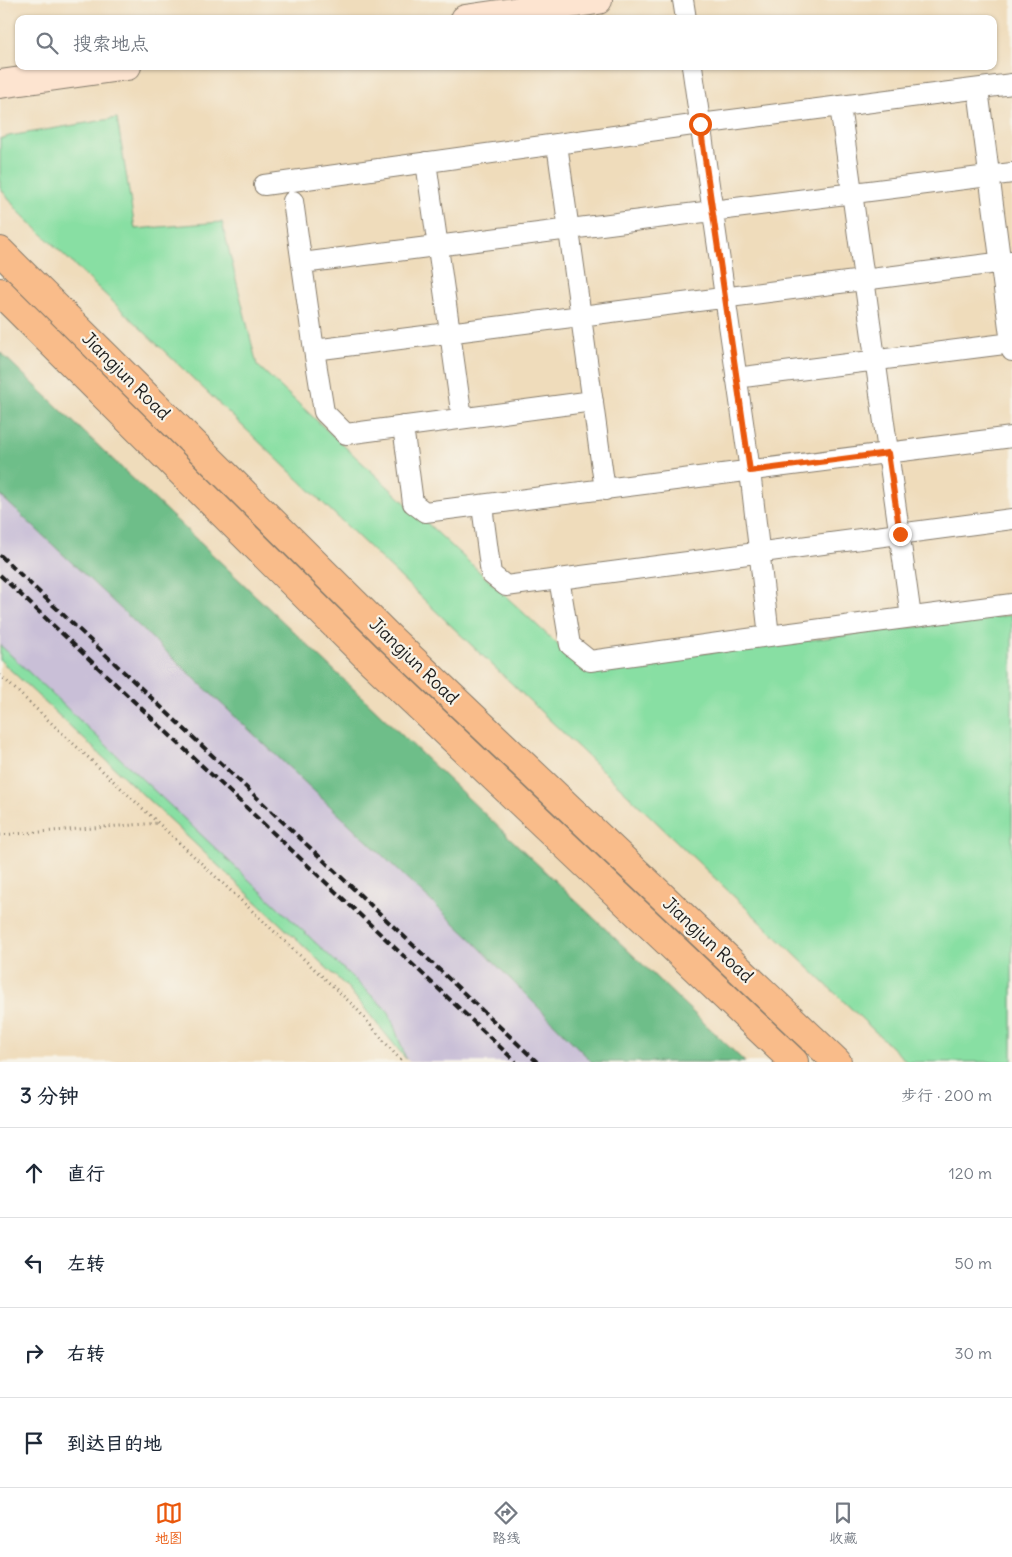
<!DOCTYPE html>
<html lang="zh">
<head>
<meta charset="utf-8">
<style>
  :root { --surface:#fff; --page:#f6f6f7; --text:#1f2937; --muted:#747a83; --line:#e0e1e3; --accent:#ea580c }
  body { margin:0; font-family:Delius,"LXGW WenKai TC",sans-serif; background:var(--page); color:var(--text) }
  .stop { position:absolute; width:15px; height:15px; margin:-11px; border:4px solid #ea580c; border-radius:50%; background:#fff }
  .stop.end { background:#ea580c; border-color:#fff; box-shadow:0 1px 5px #0008 }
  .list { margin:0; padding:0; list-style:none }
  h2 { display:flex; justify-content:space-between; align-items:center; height:65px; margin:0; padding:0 20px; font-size:21px }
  h2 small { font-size:16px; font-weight:400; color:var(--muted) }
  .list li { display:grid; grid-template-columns:32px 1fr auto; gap:15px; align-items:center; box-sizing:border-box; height:90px; padding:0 20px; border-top:1px solid var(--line) }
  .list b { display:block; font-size:19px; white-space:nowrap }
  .list em { font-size:16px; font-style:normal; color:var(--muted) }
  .icon { flex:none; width:28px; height:28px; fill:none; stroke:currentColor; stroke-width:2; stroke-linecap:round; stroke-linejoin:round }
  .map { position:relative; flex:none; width:1012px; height:1062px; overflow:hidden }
  .search { position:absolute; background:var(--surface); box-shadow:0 1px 4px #0004; left:15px; right:15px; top:15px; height:55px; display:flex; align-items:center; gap:12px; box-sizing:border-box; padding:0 18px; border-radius:10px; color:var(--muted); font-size:19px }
  .sheet { height:425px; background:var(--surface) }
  nav { display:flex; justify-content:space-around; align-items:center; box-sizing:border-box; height:70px; border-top:1px solid var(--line); background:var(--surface); font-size:14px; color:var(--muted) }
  nav a { display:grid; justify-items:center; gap:2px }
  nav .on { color:var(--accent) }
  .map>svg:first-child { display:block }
</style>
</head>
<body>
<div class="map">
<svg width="1012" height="1062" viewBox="0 0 1012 1062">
  <rect width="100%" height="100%" fill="#f7f3e8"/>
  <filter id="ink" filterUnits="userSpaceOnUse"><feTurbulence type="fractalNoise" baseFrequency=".02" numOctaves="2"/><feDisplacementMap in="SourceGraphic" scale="10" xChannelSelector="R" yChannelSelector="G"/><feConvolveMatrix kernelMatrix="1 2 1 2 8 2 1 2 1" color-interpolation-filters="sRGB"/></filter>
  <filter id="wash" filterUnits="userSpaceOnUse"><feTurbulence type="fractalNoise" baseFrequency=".0096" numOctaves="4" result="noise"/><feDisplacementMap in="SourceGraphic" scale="20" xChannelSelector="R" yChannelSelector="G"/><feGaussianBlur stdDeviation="1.12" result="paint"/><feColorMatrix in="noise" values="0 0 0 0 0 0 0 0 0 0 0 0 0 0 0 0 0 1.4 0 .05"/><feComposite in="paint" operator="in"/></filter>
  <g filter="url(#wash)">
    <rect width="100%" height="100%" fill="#efdcbb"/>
    <!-- industrial -->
    <path fill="#c9bfd7" d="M0 495 469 937 592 1062H410L406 1059 348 988 0 660Z"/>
    <!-- green -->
    <path fill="#88dfa3" stroke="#527e60" d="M117 118 135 229 222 222 257 365 583 668 1012 615V1062H907L19 212 0 188V139L9 136Z
      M0 645 389 1012 406 1059 348 988 0 660Z"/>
    <!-- forest -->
    <path fill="#6ebe89" stroke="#456d52" d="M0 352 745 1062H592L469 937 0 495Z"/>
  </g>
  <g filter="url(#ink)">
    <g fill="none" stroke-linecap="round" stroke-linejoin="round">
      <!-- minor casing -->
      <g stroke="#867c6c" stroke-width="22">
        <path id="minor" d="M683 0 686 19
          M692 66 750 471 769 636
          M978 89 1012 351
          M840 106 911 617
          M557 144 605 490
          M426 162 462 418
          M264 185 700 124 1012 84
          M293 201 314 350 324 412 346 434 593 401
          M302 263 1012 173
          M314 350 1012 261
          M736 378 1012 343
          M403 426 413 503 425 512 1012 437
          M482 506 491 574 506 586 1012 519
          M559 578 570 645 590 661 769 636 1012 604"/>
      </g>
      <!-- secondary casing -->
      <g stroke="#867c6c" stroke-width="30">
        <path id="secondary" d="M465 19 598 0
          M0 84 127 66"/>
      </g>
      <!-- primary casing -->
      <g stroke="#867c6c" stroke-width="30">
        <path id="primary" d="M0 251 390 638 837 1062
          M0 292 369 659 794 1062"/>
      </g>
      <!-- path -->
      <path stroke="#867c6c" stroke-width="3" stroke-dasharray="1 4" stroke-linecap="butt" d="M0 675 355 1007 395 1054 403 1062
        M0 835 159 823"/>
      <!-- minor -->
      <use href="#minor" stroke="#fff" stroke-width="20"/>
      <!-- secondary -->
      <use href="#secondary" stroke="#fde4d0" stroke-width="28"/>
      <!-- primary -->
      <use href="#primary" stroke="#f9bc8a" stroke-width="28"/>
      <!-- rail -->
      <path stroke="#1c1c1c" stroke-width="4" stroke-dasharray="8 4" stroke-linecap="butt" d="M0 555 537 1062
        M0 575 516 1062"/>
    </g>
  </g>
  <g fill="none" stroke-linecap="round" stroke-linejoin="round" filter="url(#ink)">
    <!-- route -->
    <path stroke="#ea580c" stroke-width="6" d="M700 124 750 471 888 453 900 534"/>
  </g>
  <g text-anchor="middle" stroke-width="4.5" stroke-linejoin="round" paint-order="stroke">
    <!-- street labels -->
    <g font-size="18" fill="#1c1c1c" stroke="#f7f3e8">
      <text transform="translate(126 376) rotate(45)" y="6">Jiangjun Road</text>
      <text transform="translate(414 661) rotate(44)" y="6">Jiangjun Road</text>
      <text transform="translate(708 940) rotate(43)" y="6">Jiangjun Road</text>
    </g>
  </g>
</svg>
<div class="stop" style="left:700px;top:124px"></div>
<div class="stop end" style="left:900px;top:534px"></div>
<div class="search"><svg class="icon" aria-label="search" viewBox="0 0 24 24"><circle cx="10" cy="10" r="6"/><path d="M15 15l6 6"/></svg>搜索地点</div>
</div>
<section class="sheet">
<h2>3 分钟<small>步行 · 200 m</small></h2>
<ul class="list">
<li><svg class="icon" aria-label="ahead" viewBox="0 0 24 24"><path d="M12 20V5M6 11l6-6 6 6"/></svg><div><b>直行</b></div><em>120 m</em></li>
<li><svg class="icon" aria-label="left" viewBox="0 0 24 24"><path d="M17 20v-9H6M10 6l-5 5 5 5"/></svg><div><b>左转</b></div><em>50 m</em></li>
<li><svg class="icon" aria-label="right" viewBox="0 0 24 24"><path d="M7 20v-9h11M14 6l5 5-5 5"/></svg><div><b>右转</b></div><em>30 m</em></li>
<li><svg class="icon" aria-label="arrive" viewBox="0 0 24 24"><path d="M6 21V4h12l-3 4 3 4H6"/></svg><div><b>到达目的地</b></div></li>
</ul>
</section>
<nav>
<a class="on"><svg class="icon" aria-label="map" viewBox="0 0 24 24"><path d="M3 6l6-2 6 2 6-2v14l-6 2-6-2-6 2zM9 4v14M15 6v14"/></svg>地图</a>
<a><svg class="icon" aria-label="directions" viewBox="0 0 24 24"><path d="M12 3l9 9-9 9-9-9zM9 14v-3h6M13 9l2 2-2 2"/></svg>路线</a>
<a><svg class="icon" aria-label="saved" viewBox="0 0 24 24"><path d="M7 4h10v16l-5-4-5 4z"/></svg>收藏</a>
</nav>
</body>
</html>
